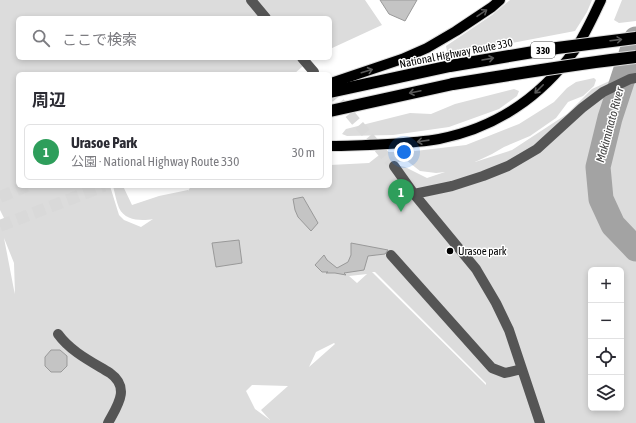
<!DOCTYPE html>
<html lang="ja">
<head>
<meta charset="utf-8">
<style>
  :root { --surface:#fff; --page:#f7f7f7; --text:#2b2b33; --muted:#7c7c81; --line:#e1e1e2; --accent:#1a73e8 }
  body { margin:0; font-family:"Asap Condensed","Noto Sans JP",sans-serif; background:var(--page); color:var(--text) }
  .controls { position:absolute; right:12px; bottom:12px; display:grid; overflow:hidden; border-radius:6px; box-shadow:0 2px 6px #0003 }
  .controls button { width:36px; height:36px; display:grid; place-items:center; padding:0; border:0; border-bottom:1px solid var(--line); background:var(--surface); color:var(--text); font:20px sans-serif }
  .you { position:absolute; left:404px; top:152px; width:14px; height:14px; margin:-10px; border:3px solid #fff; border-radius:50%; background:#1a73e8; box-shadow:0 0 0 6px #1a73e833 }
  .badge { display:grid; place-items:center; width:26px; height:26px; border-radius:50%; background:var(--accent); color:#fff; font-size:13px; font-weight:700 }
  .pin { position:absolute; translate:-50% -33px; filter:drop-shadow(0 1px 2px #0008) }
  .pin::after { content:''; position:absolute; top:21px; width:14px; height:12px; background:inherit; clip-path:polygon(0 0,100% 0,50% 100%) }
  .list { margin:0; padding:0; list-style:none }
  h2 { display:flex; justify-content:space-between; align-items:center; height:52px; margin:0; padding:0 16px; font-size:17px }
  h2 small { font-size:13px; font-weight:400; color:var(--muted) }
  .list li { display:grid; grid-template-columns:26px 1fr auto; gap:12px; align-items:center; box-sizing:border-box; height:56px; margin:0 8px 8px; padding:0 8px; border:1px solid var(--line); border-radius:6px }
  .list b { display:block; font-size:15px; white-space:nowrap }
  .list p { margin:0; font-size:13px; white-space:nowrap; color:var(--muted) }
  .list em { font-size:13px; font-style:normal; color:var(--muted) }
  .icon { flex:none; width:22px; height:22px; fill:none; stroke:currentColor; stroke-width:2; stroke-linecap:round; stroke-linejoin:round }
  .map { position:relative; flex:none; width:636px; height:423px; overflow:hidden }
  .search { position:absolute; background:var(--surface); box-shadow:0 2px 6px #0003; left:16px; top:16px; width:316px; height:44px; display:flex; align-items:center; gap:10px; box-sizing:border-box; padding:0 14px; border-radius:6px; color:var(--muted); font-size:15px }
  .panel { position:absolute; background:var(--surface); box-shadow:0 2px 6px #0003; left:16px; top:72px; width:316px; height:116px; border-radius:6px }
  .map>svg:first-child { display:block }
</style>
</head>
<body>
<div class="map">
<svg width="636" height="423" viewBox="0 0 636 423">
  <rect width="100%" height="100%" fill="#fff"/>
  <!-- green -->
  <path fill="#dcdcdc" fill-rule="evenodd" d="M0 0H365L382 25 330 49V18H18V58H312L294 74H18V186H110L119 215 124 220 141 227 153 219C142 221 125 221 119 208 116 201 115 193 113 186H123L132 205 159 196 188 190V191L191 186H330V165L369 163 383 152H407L466 145 519 124 554 102 567 88 576 82 594 78 596 80 594 86 583 96 568 102 556 118 530 136 504 147 492 154 475 162 512 150 567 114 592 89 629 72 636 71V423H0V219L2 229 8 226 0 210ZM406 160 420 171 436 173 445 172 427 178 405 167 392 164ZM4 238 14 263 15 294 14 290ZM591 270H621V408H591ZM372 272H375L486 383V385ZM367 274 357 283 349 276ZM334 343 335 344 309 367 316 352ZM252 385 288 386 261 410 270 420 255 409 246 391Z
    M510 0H592L587 12 575 31 448 55 446 46 492 15Z
    M622 0H636V21L619 23 614 20Z
    M514 89 519 91 517 96 499 109 449 127 393 135 347 136 342 134 346 129 410 113 431 114 455 104Z"/>
  <g fill="none" stroke-linecap="round" stroke-linejoin="round">
    <!-- river -->
    <path stroke="#a3a3a3" stroke-width="25" d="M636 39 610 118 598 167 601 199 613 225 636 249"/>
  </g>
  <!-- building -->
  <path fill="#c4c4c4" stroke="#999" d="M380 0H417L405 21 389 14Z
    M303 197 318 223 311 231 298 217 295 210 293 199Z
    M239 240 242 263 216 267 212 243Z
    M351 243 388 250 385 254 368 256 364 270 344 273 346 275 335 273H326L328 272H322L315 265 324 255 327 260 337 268 348 262 351 255Z
    M51 350H60L67 356V366L61 372H51L45 366V357Z"/>
  <g fill="none" stroke-linecap="round" stroke-linejoin="round">
    <!-- minor-tunnel -->
    <path stroke="#d9d9d9" stroke-width="10" stroke-dasharray="10 5" stroke-linecap="butt" d="M330 91 394 166"/>
    <!-- highway-tunnel -->
    <path stroke="#d9d9d9" stroke-width="12" stroke-dasharray="12 6" stroke-linecap="butt" d="M0 197 27 186
      M0 226 104 186"/>
    <!-- major casing -->
    <g stroke="#dbdbdb" stroke-width="12">
      <path id="major" d="M330 84 334 82 402 59 427 48 456 31 492 7 500 0
        M330 146C349 146 369 145 388 144 405 143 422 142 439 139 495 128 541 97 574 51 585 35 593 17 601 0"/>
    </g>
    <!-- highway casing -->
    <g stroke="#dbdbdb" stroke-width="14">
      <path id="highway" d="M330 92 450 66
        M330 111 453 84"/>
    </g>
    <!-- minor -->
    <path stroke="#555" stroke-width="10" d="M251 0 266 18
      M302 58 314 72
      M394 166 414 194 476 269 496 303 509 330 540 423
      M414 194 452 186 483 176 508 166 537 149 582 108 603 92 630 79 636 78
      M391 255 492 368 505 373 522 369
      M58 334C71 352 92 362 110 373 131 388 117 406 108 423"/>
    <!-- major -->
    <use href="#major" stroke="#000" stroke-width="10"/>
    <!-- highway -->
    <use href="#highway" stroke="#000" stroke-width="12"/>
    <!-- highway-bridge casing -->
    <g stroke="#dbdbdb" stroke-width="14" stroke-linecap="butt">
      <path id="highway-bridge" d="M450 66 557 48 636 38
        M453 84C514 74 575 64 636 57"/>
    </g>
    <!-- highway-bridge -->
    <use href="#highway-bridge" stroke="#000" stroke-width="12"/>
  </g>
  <!-- one-way arrows -->
  <defs><path id="oneway-shaft" d="M-6 0H5M1.5-3L5.5 0L1.5 3" fill="none" stroke-width="1.6" stroke-linecap="round" stroke-linejoin="round"/></defs>
  <g stroke="#595959">
    <use href="#oneway-shaft" transform="translate(482 13) rotate(-34)"/>
    <use href="#oneway-shaft" transform="translate(616 40) rotate(-7)"/>
    <use href="#oneway-shaft" transform="translate(488 59) rotate(-10)"/>
    <use href="#oneway-shaft" transform="translate(367 71) rotate(-17)"/>
    <use href="#oneway-shaft" transform="translate(539 89) rotate(135)"/>
    <use href="#oneway-shaft" transform="translate(415 92) rotate(168)"/>
    <use href="#oneway-shaft" transform="translate(423 141) rotate(172)"/>
  </g>
  <!-- markers -->
  <circle fill="#000" stroke="#fff" stroke-width="1.5" cx="450" cy="251" r="4"/>
  <g text-anchor="middle" stroke-width="3" stroke-linejoin="round" paint-order="stroke">
    <!-- shield labels -->
    <rect fill="#fff" stroke="#4c4c4c" stroke-width="1" x="531" y="42" width="24" height="16" rx="3"/>
    <g font-size="10" font-weight="bold" fill="#000">
      <text x="543" y="54">330</text>
    </g>
    <!-- street labels -->
    <g font-size="11" fill="#000" stroke="#fff">
      <text transform="translate(456 53) rotate(-11)" y="4">National Highway Route 330</text>
    </g>
    <!-- poi labels -->
    <g font-size="11" fill="#000" stroke="#fff" text-anchor="start">
      <text x="458" y="255">Urasoe park</text>
    </g>
    <!-- water labels -->
    <g font-size="12" font-style="italic" fill="#444" stroke="#fff">
      <text transform="translate(610 125) rotate(-75)" y="4">Makiminato River</text>
    </g>
  </g>
</svg>
<div class="controls">
<button>+</button>
<button>−</button>
<button><svg class="icon" aria-label="locate" viewBox="0 0 24 24"><circle cx="12" cy="12" r="6"/><path d="M12 2v4M12 18v4M2 12h4M18 12h4"/></svg></button>
<button><svg class="icon" aria-label="layers" viewBox="0 0 24 24"><path d="M12 4l9 5-9 5-9-5zM3 14l9 5 9-5"/></svg></button>
</div>
<div class="you"></div>
<div class="pin badge" style="left:401px;top:212px;background:#2e9e5b">1</div>
<div class="search"><svg class="icon" aria-label="search" viewBox="0 0 24 24"><circle cx="10" cy="10" r="6"/><path d="M15 15l6 6"/></svg>ここで検索</div>
<section class="panel">
<h2>周辺<small></small></h2>
<ul class="list">
<li><span class="badge" style="background:#2e9e5b">1</span><div><b>Urasoe Park</b><p>公園 · National Highway Route 330</p></div><em>30 m</em></li>
</ul>
</section>
</div>
</body>
</html>
